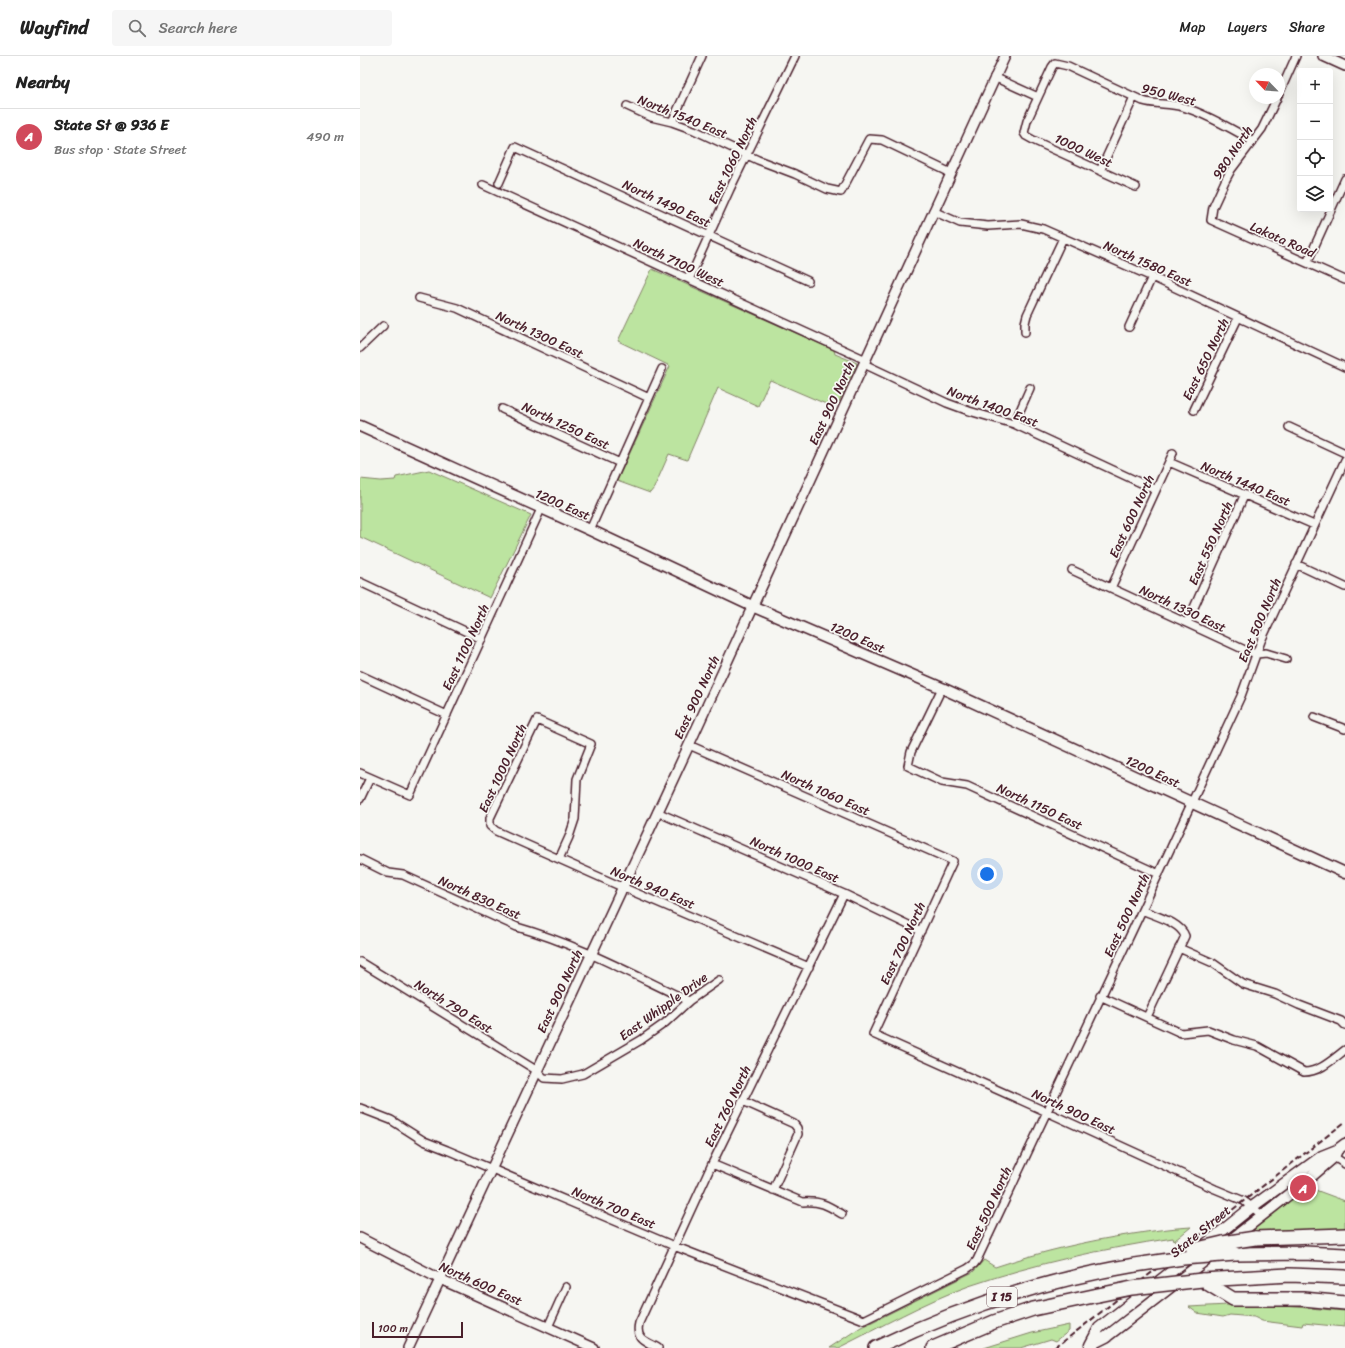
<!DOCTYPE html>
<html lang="en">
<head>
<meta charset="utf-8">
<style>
  :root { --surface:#fff; --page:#f6f6f6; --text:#222; --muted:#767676; --line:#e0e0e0; --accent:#d1495b }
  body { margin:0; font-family:Sriracha,sans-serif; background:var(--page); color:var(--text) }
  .controls { position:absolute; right:12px; top:12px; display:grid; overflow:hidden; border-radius:4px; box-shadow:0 4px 16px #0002 }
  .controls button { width:36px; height:36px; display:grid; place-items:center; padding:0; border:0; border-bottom:1px solid var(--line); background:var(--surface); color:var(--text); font:20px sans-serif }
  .compass { position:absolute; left:889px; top:12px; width:36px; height:36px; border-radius:50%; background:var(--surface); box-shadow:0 4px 16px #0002; rotate:295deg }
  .scale { position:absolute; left:12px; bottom:10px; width:91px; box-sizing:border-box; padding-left:4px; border:2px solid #4a1f2b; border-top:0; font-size:11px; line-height:14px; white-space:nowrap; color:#4a1f2b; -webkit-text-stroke:3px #f6f6f2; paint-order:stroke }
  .you { position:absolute; left:627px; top:818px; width:14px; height:14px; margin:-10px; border:3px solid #fff; border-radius:50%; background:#1a73e8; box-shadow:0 0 0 6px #1a73e833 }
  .badge { display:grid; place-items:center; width:26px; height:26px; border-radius:50%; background:var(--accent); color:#fff; font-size:13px; font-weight:700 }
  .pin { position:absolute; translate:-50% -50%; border:2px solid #fff; box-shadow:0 1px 4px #0006 }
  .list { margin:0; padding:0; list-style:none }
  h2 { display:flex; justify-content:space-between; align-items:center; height:52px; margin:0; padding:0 16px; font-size:17px }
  h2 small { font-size:13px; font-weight:400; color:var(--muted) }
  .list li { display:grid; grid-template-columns:26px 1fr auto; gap:12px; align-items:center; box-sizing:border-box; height:56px; padding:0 16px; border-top:1px solid var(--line) }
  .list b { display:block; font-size:15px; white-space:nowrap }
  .list p { margin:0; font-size:13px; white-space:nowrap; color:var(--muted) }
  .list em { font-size:13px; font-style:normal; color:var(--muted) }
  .icon { flex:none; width:22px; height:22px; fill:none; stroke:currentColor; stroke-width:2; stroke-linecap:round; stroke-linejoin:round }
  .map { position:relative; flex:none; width:985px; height:1292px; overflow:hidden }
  header { display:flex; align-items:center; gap:24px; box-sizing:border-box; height:56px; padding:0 20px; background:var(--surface); border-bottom:1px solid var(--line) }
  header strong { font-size:19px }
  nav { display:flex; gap:22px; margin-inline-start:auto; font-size:14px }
  .search { width:280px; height:36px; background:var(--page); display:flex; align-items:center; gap:10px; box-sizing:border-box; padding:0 14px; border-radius:4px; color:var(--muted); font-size:15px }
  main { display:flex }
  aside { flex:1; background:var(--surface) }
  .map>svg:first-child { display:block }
</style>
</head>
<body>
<header>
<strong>Wayfind</strong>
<div class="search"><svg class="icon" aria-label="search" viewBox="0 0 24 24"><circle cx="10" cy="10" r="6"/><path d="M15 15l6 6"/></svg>Search here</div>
<nav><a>Map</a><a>Layers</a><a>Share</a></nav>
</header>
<main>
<aside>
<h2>Nearby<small></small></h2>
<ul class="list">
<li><span class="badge">A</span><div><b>State St @ 936 E</b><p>Bus stop · State Street</p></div><em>490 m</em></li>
</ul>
</aside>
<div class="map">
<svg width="985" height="1292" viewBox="0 0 985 1292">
  <rect width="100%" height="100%" fill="#f6f6f2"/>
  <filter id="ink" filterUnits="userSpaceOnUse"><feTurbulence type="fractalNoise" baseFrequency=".025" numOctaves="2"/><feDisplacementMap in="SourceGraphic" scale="8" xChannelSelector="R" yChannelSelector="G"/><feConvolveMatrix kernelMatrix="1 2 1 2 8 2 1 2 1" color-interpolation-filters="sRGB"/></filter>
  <g filter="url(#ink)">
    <!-- green -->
    <path fill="#bce4a0" stroke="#838266" d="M292 213 474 294 475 298 497 307 479 346 476 345 473 351 410 324 398 350 358 332 327 404 309 398 294 432 290 437 257 425 310 310 258 285Z
      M69 414 171 459 130 542 0 481V423L21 425 35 424 36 421Z
      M946 1132H950L985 1145V1176L890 1178 896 1172Z
      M831 1171 814 1185 813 1182C742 1193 677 1207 609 1230 564 1246 521 1271 478 1292H469L501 1271 512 1266 613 1216 624 1204 635 1211C680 1196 726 1185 773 1178 792 1175 811 1172 831 1171Z
      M868 1249H912L985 1255V1271L943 1267 942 1270 902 1265 894 1261 870 1259 863 1261 837 1257 829 1251Z
      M709 1269V1275L696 1285 691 1283 661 1292H624L672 1277Z"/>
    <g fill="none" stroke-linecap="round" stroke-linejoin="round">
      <!-- minor casing -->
      <g stroke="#4a1f2b" stroke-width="10">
        <path id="minor" d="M634 21 678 41
          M919 38 936 0
          M917 42 902 73 871 114 865 125 853 151 851 164 985 224
          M267 50 291 61 312 66 334 74 398 104 435 118 467 133 481 136 509 83 522 84 591 117
          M312 66 342 0
          M740 115 774 41
          M139 127 155 91 448 225
          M123 129 506 304
          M776 131 675 85 666 80 664 77 667 65 692 11 695 7 708 10 783 45C796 49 809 47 823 51 844 57 874 74 893 85
          M573 155 600 167 628 170 661 168 683 173 792 221 985 311
          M947 207 985 123
          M331 219 370 133 435 0
          M59 242 97 252 289 342
          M769 271 792 221
          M665 276V267L667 259 703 182
          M0 292 23 270
          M504 308 587 347 609 355 654 368 796 434
          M142 353 260 407
          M834 354 878 262
          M654 368 670 332
          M929 371 985 397
          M809 406 954 469
          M230 474 302 313
          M936 508 985 531
          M712 514 887 595 897 598 906 597 926 603
          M0 526 122 583
          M751 532 813 397
          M827 567 884 440
          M0 619 87 659
          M582 632 551 696 548 710 582 726 607 730 799 818
          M954 661 985 673
          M329 689 593 805 513 978 687 1056 855 1133 884 1145 902 1159
          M0 717 50 739 181 453
          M0 743 10 722
          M297 756 484 838 561 875
          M0 803 28 817 43 819 157 871C217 888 272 918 329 945
          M199 803 209 781 215 763 217 723 231 688 177 664 130 762V770L136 775 262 831 449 911
          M782 854C795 860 820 866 825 880L787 961
          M819 892 853 907 883 928 915 938 939 949 981 965 985 969
          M0 906 176 1014 184 1022 202 1023 223 1018 281 984 305 967 329 945 359 924
          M740 940 821 977 848 974 874 984 897 990 944 1016C960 1016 973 1003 985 994
          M383 1045 434 1068 437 1072 438 1078 413 1134
          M0 1052 31 1064 64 1085 87 1094 314 1190 504 1264 607 1213 614 1208 617 1204 782 854 881 640 901 585 985 404
          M970 1101H974L985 1108
          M352 1108 443 1146C461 1145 467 1149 482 1158
          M188 1271 206 1231
          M298 1292C286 1285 275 1284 279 1267L352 1108 484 838"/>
      </g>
      <!-- tertiary casing -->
      <g stroke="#4a1f2b" stroke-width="12">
        <path id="tertiary" d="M963 0 985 10
          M0 1182 80 1223 234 1292
          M48 1292 329 689 645 0"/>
      </g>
      <!-- secondary casing -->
      <g stroke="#4a1f2b" stroke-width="13">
        <path id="secondary" d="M0 370 230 474 392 550 582 632 985 817
          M867 1187 946 1125 974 1101 977 1094
          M842 1191 892 1151 962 1100 977 1094 985 1088
          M730 1289 739 1272 830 1201
          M730 1289 746 1281 852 1199"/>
      </g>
      <!-- motorway casing -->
      <g stroke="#4a1f2b" stroke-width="16">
        <path id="motorway" d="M895 1182 985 1179
          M875 1198 944 1197 985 1199
          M842 1224 873 1243H943L985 1247
          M842 1224 929 1219 985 1221
          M516 1292C599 1252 684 1224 775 1209
          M573 1292 634 1266 673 1253 738 1239"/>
      </g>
      <!-- minor -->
      <use href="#minor" stroke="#f6f6f2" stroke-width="7"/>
      <!-- tertiary -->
      <use href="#tertiary" stroke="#f6f6f2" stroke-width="9"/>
      <!-- secondary -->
      <use href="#secondary" stroke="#f6f6f2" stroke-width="10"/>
      <!-- motorway -->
      <use href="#motorway" stroke="#f6f6f2" stroke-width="13"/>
      <!-- rail -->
      <path stroke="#4a1f2b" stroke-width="2" stroke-dasharray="6 3" stroke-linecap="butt" d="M695 1292 985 1066"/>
      <!-- motorway-bridge casing -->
      <g stroke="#4a1f2b" stroke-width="16" stroke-linecap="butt">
        <path id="motorway-bridge" d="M833 1194 863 1187 895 1182
          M775 1209 823 1202 875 1198
          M738 1239 772 1232 842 1224"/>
      </g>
      <!-- motorway-bridge -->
      <use href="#motorway-bridge" stroke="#f6f6f2" stroke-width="13"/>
    </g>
  </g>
  <g text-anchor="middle" stroke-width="3.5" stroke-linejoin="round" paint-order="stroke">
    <!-- shield labels -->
    <rect fill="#f6f6f2" stroke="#7e6067" stroke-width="1" x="627" y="1231" width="30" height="20" rx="3"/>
    <g font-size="12" font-weight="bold" fill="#4a1f2b">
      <text x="642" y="1245">I 15</text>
    </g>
    <!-- street labels -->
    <g font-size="13" fill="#4a1f2b" stroke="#f6f6f2">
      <text transform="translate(809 38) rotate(14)" y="5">950 West</text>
      <text transform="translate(323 60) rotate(22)" y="5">North 1540 East</text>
      <text transform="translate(724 94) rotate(25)" y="5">1000 West</text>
      <text transform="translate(872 96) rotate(-56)" y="5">980 North</text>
      <text transform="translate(372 104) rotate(-64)" y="5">East 1060 North</text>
      <text transform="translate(307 147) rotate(25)" y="5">North 1490 East</text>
      <text transform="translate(923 183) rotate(24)" y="5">Lakota Road</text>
      <text transform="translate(319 206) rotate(25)" y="5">North 7100 West</text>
      <text transform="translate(788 207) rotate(24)" y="5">North 1580 East</text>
      <text transform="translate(180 278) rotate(25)" y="5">North 1300 East</text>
      <text transform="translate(845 303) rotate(-64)" y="5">East 650 North</text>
      <text transform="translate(471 347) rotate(-65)" y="5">East 900 North</text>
      <text transform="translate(633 350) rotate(20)" y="5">North 1400 East</text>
      <text transform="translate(206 369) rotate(25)" y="5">North 1250 East</text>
      <text transform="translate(886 427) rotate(23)" y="5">North 1440 East</text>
      <text transform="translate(203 448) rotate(24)" y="5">1200 East</text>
      <text transform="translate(771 460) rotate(-65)" y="5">East 600 North</text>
      <text transform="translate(850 487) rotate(-66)" y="5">East 550 North</text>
      <text transform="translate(823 552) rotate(25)" y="5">North 1330 East</text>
      <text transform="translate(899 564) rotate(-67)" y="5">East 500 North</text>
      <text transform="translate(498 581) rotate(24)" y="5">1200 East</text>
      <text transform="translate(105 591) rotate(-65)" y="5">East 1100 North</text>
      <text transform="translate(336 641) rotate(-65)" y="5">East 900 North</text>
      <text transform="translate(142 712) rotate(-65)" y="5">East 1000 North</text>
      <text transform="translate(793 715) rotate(25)" y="5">1200 East</text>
      <text transform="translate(466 736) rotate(24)" y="5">North 1060 East</text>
      <text transform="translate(680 750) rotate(25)" y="5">North 1150 East</text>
      <text transform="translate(435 803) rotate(24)" y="5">North 1000 East</text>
      <text transform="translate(293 831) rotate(23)" y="5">North 940 East</text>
      <text transform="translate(120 841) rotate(24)" y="5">North 830 East</text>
      <text transform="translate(766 859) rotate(-65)" y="5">East 500 North</text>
      <text transform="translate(542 887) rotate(-65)" y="5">East 700 North</text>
      <text transform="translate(199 935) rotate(-65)" y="5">East 900 North</text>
      <text transform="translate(94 950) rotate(32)" y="5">North 790 East</text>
      <text transform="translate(303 950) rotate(-36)" y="5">East Whipple Drive</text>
      <text transform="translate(367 1050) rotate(-64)" y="5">East 760 North</text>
      <text transform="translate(714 1055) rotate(25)" y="5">North 900 East</text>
      <text transform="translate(254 1151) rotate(23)" y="5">North 700 East</text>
      <text transform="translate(628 1152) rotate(-65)" y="5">East 500 North</text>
      <text transform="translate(840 1175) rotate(-39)" y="5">State Street</text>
      <text transform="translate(121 1227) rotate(24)" y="5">North 600 East</text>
    </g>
  </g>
</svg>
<div class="controls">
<button>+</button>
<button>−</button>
<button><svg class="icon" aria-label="locate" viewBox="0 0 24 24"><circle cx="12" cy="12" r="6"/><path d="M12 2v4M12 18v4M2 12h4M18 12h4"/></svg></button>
<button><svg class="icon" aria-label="layers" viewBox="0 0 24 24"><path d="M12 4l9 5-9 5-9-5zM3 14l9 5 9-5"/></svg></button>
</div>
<svg class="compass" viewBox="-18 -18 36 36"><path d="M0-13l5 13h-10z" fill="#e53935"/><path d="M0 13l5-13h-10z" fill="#767676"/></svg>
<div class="scale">100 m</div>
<div class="you"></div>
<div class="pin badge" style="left:943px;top:1132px">A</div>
</div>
</main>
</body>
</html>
